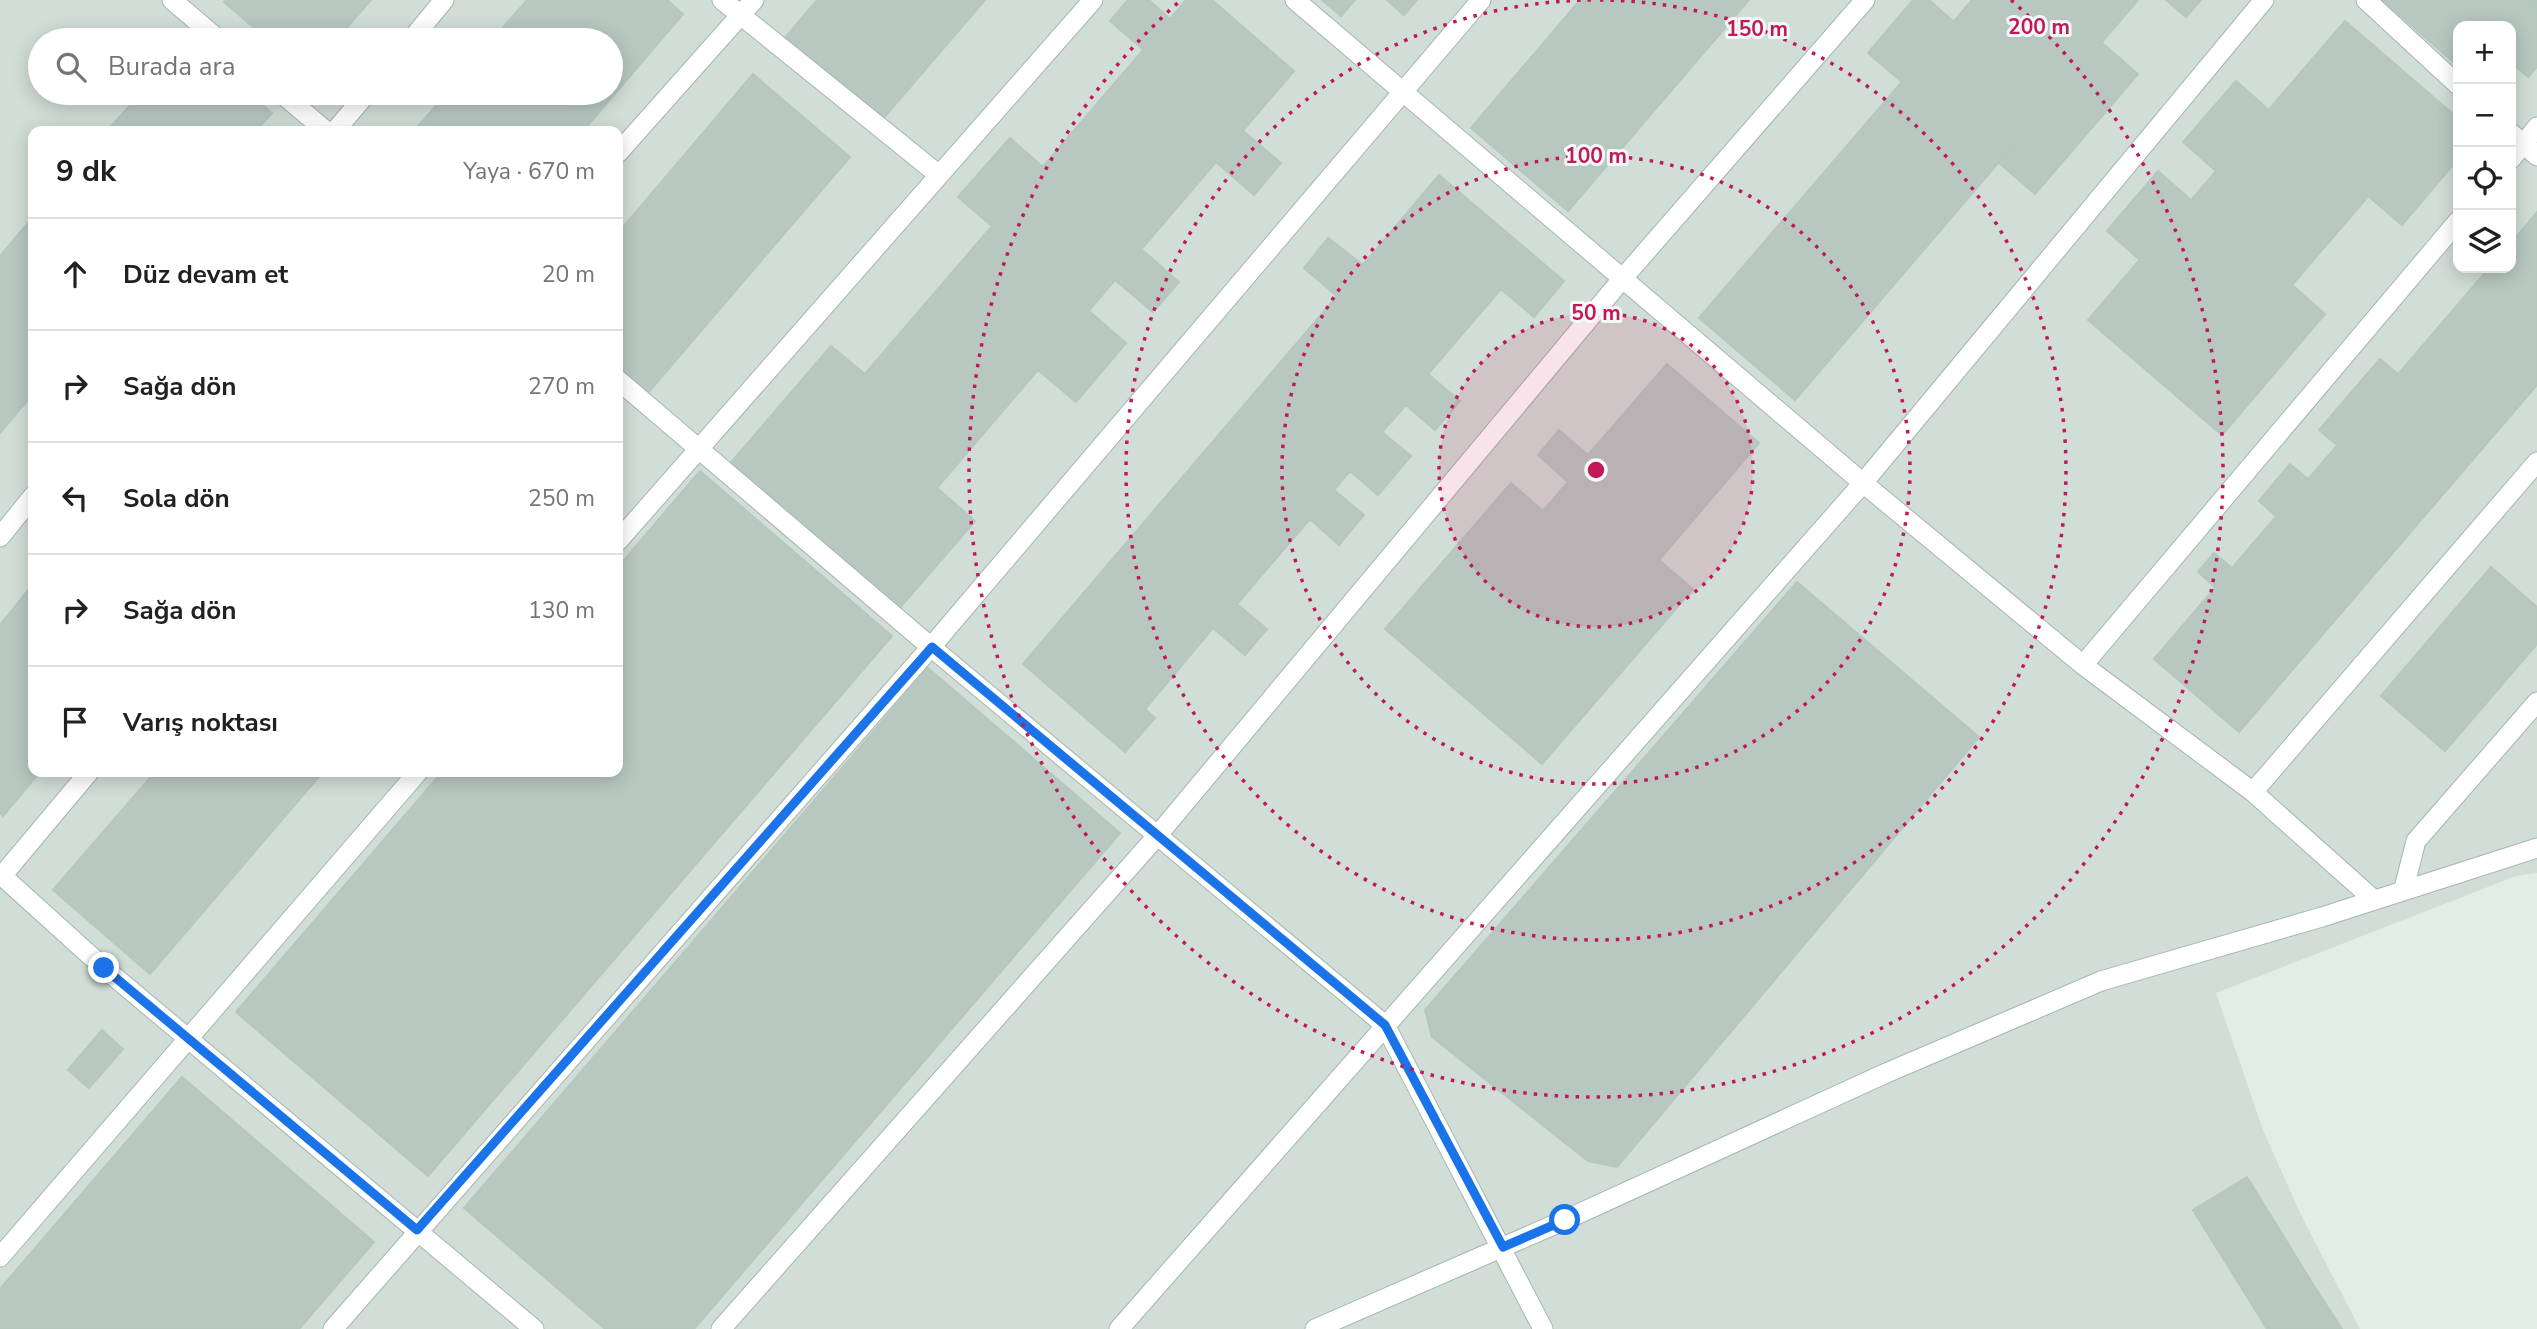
<!DOCTYPE html>
<html lang="tr">
<head>
<meta charset="utf-8">
<style>
  :root { --surface:#fff; --page:#f6f6f6; --text:#202124; --muted:#757577; --line:#e0e0e0 }
  body { margin:0; font-family:"Nunito Sans",sans-serif; background:var(--page); color:var(--text) }
  .controls { position:absolute; right:21px; top:21px; display:grid; overflow:hidden; border-radius:14px; box-shadow:0 4px 18px #0003 }
  .controls button { width:63px; height:63px; display:grid; place-items:center; padding:0; border:0; border-bottom:2px solid var(--line); background:var(--surface); color:var(--text); font:35px sans-serif }
  .stop { position:absolute; width:21px; height:21px; margin:-16px; border:5px solid #1a73e8; border-radius:50%; background:#fff }
  .stop.end { background:#1a73e8; border-color:#fff; box-shadow:0 2px 7px #0008 }
  .list { margin:0; padding:0; list-style:none }
  h2 { display:flex; justify-content:space-between; align-items:center; height:91px; margin:0; padding:0 28px; font-size:30px }
  h2 small { font-size:23px; font-weight:400; color:var(--muted) }
  .list li { display:grid; grid-template-columns:46px 1fr auto; gap:21px; align-items:center; box-sizing:border-box; height:112px; padding:0 28px; border-top:2px solid var(--line) }
  .list b { display:block; font-size:26px; white-space:nowrap }
  .list em { font-size:23px; font-style:normal; color:var(--muted) }
  .icon { flex:none; width:38px; height:38px; fill:none; stroke:currentColor; stroke-width:2; stroke-linecap:round; stroke-linejoin:round }
  .map { position:relative; flex:none; width:2537px; height:1329px; overflow:hidden }
  .search { position:absolute; background:var(--surface); box-shadow:0 4px 18px #0003; left:28px; top:28px; width:595px; height:77px; display:flex; align-items:center; gap:18px; box-sizing:border-box; padding:0 24px; border-radius:38px; color:var(--muted); font-size:26px }
  .panel { position:absolute; background:var(--surface); box-shadow:0 4px 18px #0003; left:28px; top:126px; width:595px; height:651px; border-radius:14px }
  .map>svg:first-child { display:block }
</style>
</head>
<body>
<div class="map">
<svg width="2537" height="1329" viewBox="0 0 2537 1329">
  <rect width="100%" height="100%" fill="#e3ede8"/>
  <!-- built -->
  <path fill="#d1ddd7" fill-rule="evenodd" d="M0 0H2537V873L2516 876 2216 993 2263 1130 2301 1215 2360 1329H0ZM2458 26H2511V268H2458ZM40 40H611V93H40ZM33 131H618V772H33Z"/>
  <!-- building -->
  <path fill="#b8c8c1" stroke="#b5c7bf" stroke-width="2" d="M226 0H371L336 40H268L224 2Z
    M527 0H667L683 14 583 131H414L447 93H611V40H492Z
    M817 0H985L881 121 785 38Z
    M1128 0H1149L1170 19 1144 50 1110 21Z
    M1186 0H1212L1294 71 859 579 761 495Z
    M1322 0H1355L1341 16Z
    M1387 0H1417L1404 15Z
    M1580 0H1749L1568 211 1471 128Z
    M1913 0H1929L1954 22 1902 82 1868 53Z
    M1972 0H2138L1795 400 1699 318Z
    M2166 0H2201L2186 17Z
    M2382 0H2536L2511 30V26H2458V66Z
    M2537 0V67L2528 77 2511 62V30Z
    M2345 21 2445 107 2188 406 2088 320Z
    M2102 43 2138 74 2035 194 1999 163Z
    M753 74 850 157 647 394 618 369V233Z
    M2236 81 2269 110 2216 171 2183 142Z
    M141 93H248L272 113 256 131H107Z
    M2445 107 2458 118V159L2402 225 2368 196Z
    M1243 131 1281 163 1254 195 1216 162Z
    M1010 138 1043 167 992 226 958 197Z
    M2158 171 2191 200 2140 260 2107 231Z
    M1439 175 1564 281 1534 317 1501 289 1428 374 1460 401 1435 430 1406 405 1382 432 1411 456 1378 495 1350 471 1334 490 1364 515 1339 545 1310 519 1237 604 1267 629 1245 655 1213 628 1145 709 1155 718 1125 752 1023 664 1337 296 1304 268 1328 238 1363 265Z
    M2537 212V385L2239 732 2154 659 2489 268H2511V243Z
    M33 217V394L0 433V256Z
    M1141 249 1179 282 1153 312 1115 280Z
    M2292 285 2325 314 2222 435 2188 406Z
    M1089 311 1126 343 1076 402 1038 370Z
    M831 346 865 374 761 495 728 466Z
    M2380 359 2398 374 2337 445 2319 430Z
    M1667 364 1759 443 1659 560 1693 589 1542 764 1385 629 1511 483 1543 511 1568 482 1538 455 1559 430 1588 455Z
    M2290 464 2308 479 2276 516 2259 501Z
    M700 471 892 636 428 1176 236 1012 442 772H618V567Z
    M937 488 975 521 897 611 859 579Z
    M2214 553 2232 568 2215 587 2198 572Z
    M2491 567 2537 607V644L2445 751 2381 696Z
    M1797 582 1979 737 1617 1167 1588 1161 1432 1037 1425 1010Z
    M33 584V772H40L3 816 0 813V625Z
    M928 668 1120 833 694 1329H605L464 1208Z
    M155 772H323L150 974 53 890Z
    M102 1030 123 1049 89 1088 68 1070Z
    M182 1077 374 1242 299 1329H0V1289Z
    M2247 1177 2314 1286 2261 1319 2193 1210Z
    M2314 1286 2342 1329H2267L2261 1319Z"/>
  <g fill="none" stroke-linecap="round" stroke-linejoin="round">
    <!-- street casing -->
    <g stroke="#a5b5af" stroke-width="21">
      <path id="street" d="M172 0 219 40
        M722 0 939 175
        M1295 0 1863 483 2083 665 2253 792 2373 899
        M2366 0 2458 85
        M411 40 444 0
        M281 93 326 131
        M335 131 367 93
        M2511 133 2537 156
        M618 153 754 0
        M2511 159 2537 127
        M618 380 931 647 1385 1025 1543 1329
        M0 537 33 496
        M618 541 1093 0
        M2083 665 2458 221
        M2253 792 2537 462
        M0 874 104 968 534 1329
        M2 876 89 772
        M2404 888 2416 841 2537 702
        M0 1257 418 772
        M333 1329 931 647 1481 0
        M721 1329 1157 836 1623 278 1865 0
        M1119 1329 1863 483 2264 0
        M1315 1329 1565 1220 1884 1074 2101 981 2322 917 2537 848"/>
    </g>
    <!-- street -->
    <use href="#street" stroke="#fff" stroke-width="19"/>
  </g>
  <g fill="none" stroke-linecap="round" stroke-linejoin="round">
    <!-- route -->
    <path stroke="#1a73e8" stroke-width="9" d="M104 968 417 1230 932 647 1385 1025 1503 1247 1565 1220"/>
  </g>
  <!-- distance rings -->
  <circle cx="1596" cy="470" r="157" fill="#c2185b" fill-opacity=".12"/>
  <g fill="none" stroke="#c2185b" stroke-width="3.5" stroke-dasharray="3.5 7">
    <circle cx="1596" cy="470" r="157"/>
    <circle cx="1596" cy="470" r="314"/>
    <path d="M1600 0A470 470 0 1 1 1592 0"/>
    <path d="M2011 0A627 627 0 1 1 1181 0"/>
  </g>
  <circle cx="1596" cy="470" r="10" fill="#c2185b" stroke="#f4f9f6" stroke-width="3.5"/>
  <g font-size="21" text-anchor="middle" font-weight="bold" fill="#c2185b" stroke="#f4f9f6" stroke-width="6" stroke-linejoin="round" paint-order="stroke">
    <text x="2039" y="34">200 m</text>
    <text x="1757" y="36">150 m</text>
    <text x="1596" y="163">100 m</text>
    <text x="1596" y="320">50 m</text>
  </g>
</svg>
<div class="controls">
<button>+</button>
<button>−</button>
<button><svg class="icon" aria-label="locate" viewBox="0 0 24 24"><circle cx="12" cy="12" r="6"/><path d="M12 2v4M12 18v4M2 12h4M18 12h4"/></svg></button>
<button><svg class="icon" aria-label="layers" viewBox="0 0 24 24"><path d="M12 4l9 5-9 5-9-5zM3 14l9 5 9-5"/></svg></button>
</div>
<div class="stop" style="left:1565px;top:1220px"></div>
<div class="stop end" style="left:104px;top:968px"></div>
<div class="search"><svg class="icon" aria-label="search" viewBox="0 0 24 24"><circle cx="10" cy="10" r="6"/><path d="M15 15l6 6"/></svg>Burada ara</div>
<section class="panel">
<h2>9 dk<small>Yaya · 670 m</small></h2>
<ul class="list">
<li><svg class="icon" aria-label="ahead" viewBox="0 0 24 24"><path d="M12 20V5M6 11l6-6 6 6"/></svg><div><b>Düz devam et</b></div><em>20 m</em></li>
<li><svg class="icon" aria-label="right" viewBox="0 0 24 24"><path d="M7 20v-9h11M14 6l5 5-5 5"/></svg><div><b>Sağa dön</b></div><em>270 m</em></li>
<li><svg class="icon" aria-label="left" viewBox="0 0 24 24"><path d="M17 20v-9H6M10 6l-5 5 5 5"/></svg><div><b>Sola dön</b></div><em>250 m</em></li>
<li><svg class="icon" aria-label="right" viewBox="0 0 24 24"><path d="M7 20v-9h11M14 6l5 5-5 5"/></svg><div><b>Sağa dön</b></div><em>130 m</em></li>
<li><svg class="icon" aria-label="arrive" viewBox="0 0 24 24"><path d="M6 21V4h12l-3 4 3 4H6"/></svg><div><b>Varış noktası</b></div></li>
</ul>
</section>
</div>
</body>
</html>
